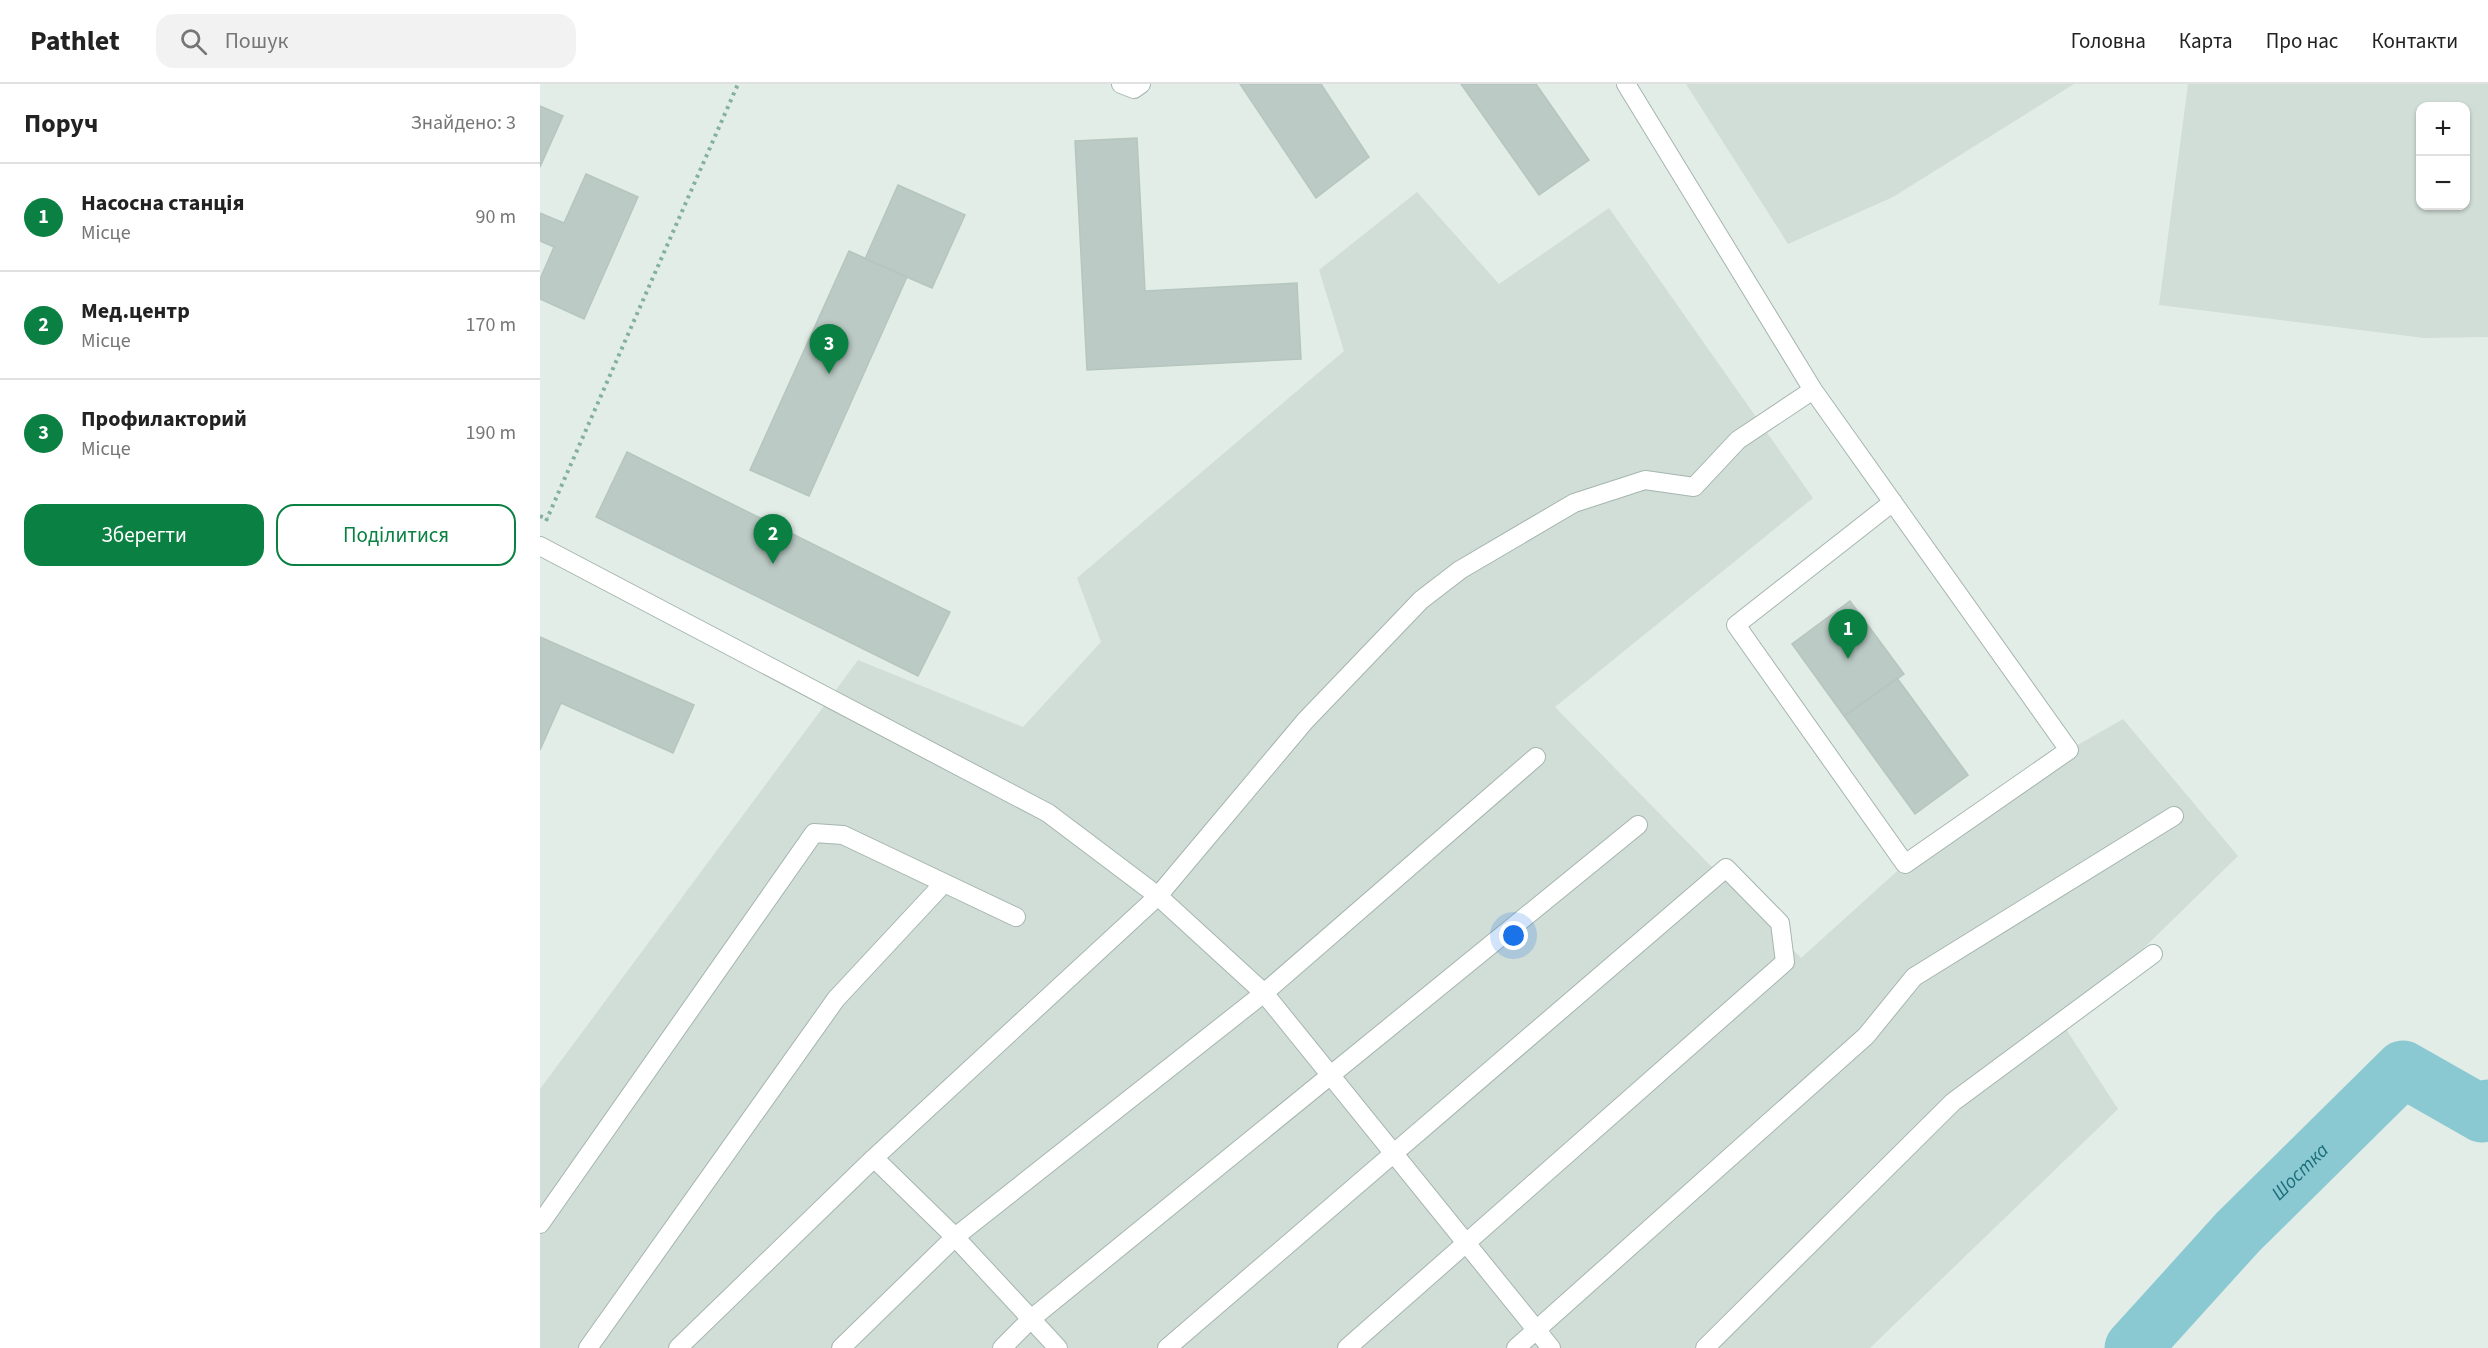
<!DOCTYPE html>
<html lang="uk">
<head>
<meta charset="utf-8">
<style>
  :root { --surface:#fff; --page:#f2f2f2; --text:#222; --muted:#767676; --line:#e0e0e0; --accent:#0b8043 }
  body { margin:0; font-family:"Source Sans 3",sans-serif; background:var(--page); color:var(--text) }
  .controls { position:absolute; right:18px; top:18px; display:grid; overflow:hidden; border-radius:12px; box-shadow:0 2px 4px #0004 }
  .controls button { width:54px; height:54px; display:grid; place-items:center; padding:0; border:0; border-bottom:2px solid var(--line); background:var(--surface); color:var(--text); font:30px sans-serif }
  .you { position:absolute; left:974px; top:852px; width:21px; height:21px; margin:-15px; border:4px solid #fff; border-radius:50%; background:#1a73e8; box-shadow:0 0 0 9px #1a73e833 }
  .badge { display:grid; place-items:center; width:39px; height:39px; border-radius:50%; background:var(--accent); color:#fff; font-size:20px; font-weight:700 }
  .pin { position:absolute; translate:-50% -50px; filter:drop-shadow(0 2px 3px #0008) }
  .pin::after { content:''; position:absolute; top:32px; width:21px; height:18px; background:inherit; clip-path:polygon(0 0,100% 0,50% 100%) }
  .list { margin:0; padding:0; list-style:none }
  h2 { display:flex; justify-content:space-between; align-items:center; height:78px; margin:0; padding:0 24px; font-size:26px }
  h2 small { font-size:20px; font-weight:400; color:var(--muted) }
  .list li { display:grid; grid-template-columns:39px 1fr auto; gap:18px; align-items:center; box-sizing:border-box; height:108px; padding:0 24px; border-top:2px solid var(--line) }
  .list b { display:block; font-size:22px; white-space:nowrap }
  .list p { margin:0; font-size:20px; white-space:nowrap; color:var(--muted) }
  .list em { font-size:20px; font-style:normal; color:var(--muted) }
  .actions { display:flex; gap:12px; padding:18px 24px }
  .actions a { flex:1; padding:14px 0; border:2px solid var(--accent); border-radius:18px; text-align:center; font-size:21px; color:var(--accent) }
  .actions .main { background:var(--accent); color:#fff }
  .icon { flex:none; width:33px; height:33px; fill:none; stroke:currentColor; stroke-width:2; stroke-linecap:round; stroke-linejoin:round }
  .map { position:relative; flex:none; width:1948px; height:1264px; overflow:hidden }
  header { display:flex; align-items:center; gap:36px; box-sizing:border-box; height:84px; padding:0 30px; background:var(--surface); border-bottom:2px solid var(--line) }
  header strong { font-size:28px }
  nav { display:flex; gap:33px; margin-inline-start:auto; font-size:21px }
  .search { width:420px; height:54px; background:var(--page); display:flex; align-items:center; gap:15px; box-sizing:border-box; padding:0 21px; border-radius:18px; color:var(--muted); font-size:22px }
  main { display:flex }
  aside { flex:1; background:var(--surface) }
  .map>svg:first-child { display:block }
</style>
</head>
<body>
<header>
<strong>Pathlet</strong>
<div class="search"><svg class="icon" aria-label="search" viewBox="0 0 24 24"><circle cx="10" cy="10" r="6"/><path d="M15 15l6 6"/></svg>Пошук</div>
<nav><a>Головна</a><a>Карта</a><a>Про нас</a><a>Контакти</a></nav>
</header>
<main>
<aside>
<h2>Поруч<small>Знайдено: 3</small></h2>
<ul class="list">
<li><span class="badge">1</span><div><b>Насосна станція</b><p>Місце</p></div><em>90 m</em></li>
<li><span class="badge">2</span><div><b>Мед.центр</b><p>Місце</p></div><em>170 m</em></li>
<li><span class="badge">3</span><div><b>Профилакторий</b><p>Місце</p></div><em>190 m</em></li>
</ul>
<div class="actions"><a class="main">Зберегти</a><a>Поділитися</a></div>
</aside>
<div class="map">
<svg width="1948" height="1264" viewBox="0 0 1948 1264">
  <rect width="100%" height="100%" fill="#e3ede8"/>
  <!-- built -->
  <path fill="#d1ddd7" fill-rule="evenodd" d="M1146 0H1534L1353 113 1248 160Z
    M1648 0H1948V253L1884 254 1619 221ZM1880 22H1926V122H1880Z
    M877 108 959 200 1069 124 1273 414 1015 623 1261 874 1365 780 1529 666 1583 635 1698 772 1524 942 1578 1025 1330 1264H0V1005L318 576 483 643 561 558 537 494 804 267 779 186Z"/>
  <g fill="none" stroke-linecap="round" stroke-linejoin="round">
    <!-- river -->
    <path stroke="#8bc9d2" stroke-width="57" id="s1" d="M1593 1264 1698 1148 1863 985 1942 1030 1948 1024"/>
  </g>
  <!-- building -->
  <path fill="#bbcac4" stroke="#b5c6bf" stroke-width="1.5" d="M700 0H781L829 73 776 114Z
    M921 0H996L1049 76 999 111Z
    M0 22 23 32 0 83Z
    M597 54 605 207 757 199 761 275 547 286 535 57Z
    M46 90 98 113 44 235 0 215V195L14 163 0 157V129L24 139Z
    M358 101 425 131 392 204 325 175Z
    M309 167 367 193 269 412 210 386Z
    M87 368 410 528 378 592 56 433Z
    M1310 517 1364 590 1304 632 1252 560Z
    M0 553 154 621 133 669 21 619 0 666Z
    M1357 594 1428 691 1375 730 1304 632Z"/>
  <g fill="none" stroke-linecap="round" stroke-linejoin="round">
    <!-- minor casing -->
    <g stroke="#a5b5af" stroke-width="20">
      <path id="minor" d="M581 0 594 5 601 0
        M1086 0 1273 306 1529 666 1365 780 1196 541 1353 418
        M0 462 508 729 618 812 724 909 1011 1264
        M334 1074 415 1153 518 1264
        M0 1140 274 749 303 751 476 833
        M48 1264 296 915 404 799
        M138 1264 334 1074 618 812 765 637 881 516 920 486 1034 419 1105 396 1154 403 1198 356 1273 306
        M301 1264 415 1153 724 909 996 673
        M462 1264 491 1235 1098 741
        M627 1264 1186 784 1240 839 1245 878 807 1264
        M976 1264 1326 952 1374 893 1634 732
        M1165 1264 1413 1018 1613 870"/>
    </g>
    <!-- path -->
    <path stroke="#83b0a0" stroke-width="4" stroke-dasharray="3 4.5" stroke-linecap="butt" d="M0 432 8 435
      M6 437 198 0"/>
    <!-- minor -->
    <use href="#minor" stroke="#fff" stroke-width="18"/>
  </g>
  <g text-anchor="middle" stroke-width="4.5" stroke-linejoin="round" paint-order="stroke">
    <!-- water labels -->
    <g font-size="20" font-style="italic" fill="#1c6e7a" stroke="#f3f9f6">
      <text dy="7" stroke="none"><textPath href="#s1" startOffset="243">Шостка</textPath></text>
    </g>
  </g>
</svg>
<div class="controls">
<button>+</button>
<button>−</button>
</div>
<div class="you"></div>
<div class="pin badge" style="left:1308px;top:575px">1</div>
<div class="pin badge" style="left:233px;top:480px">2</div>
<div class="pin badge" style="left:289px;top:290px">3</div>
</div>
</main>
</body>
</html>
